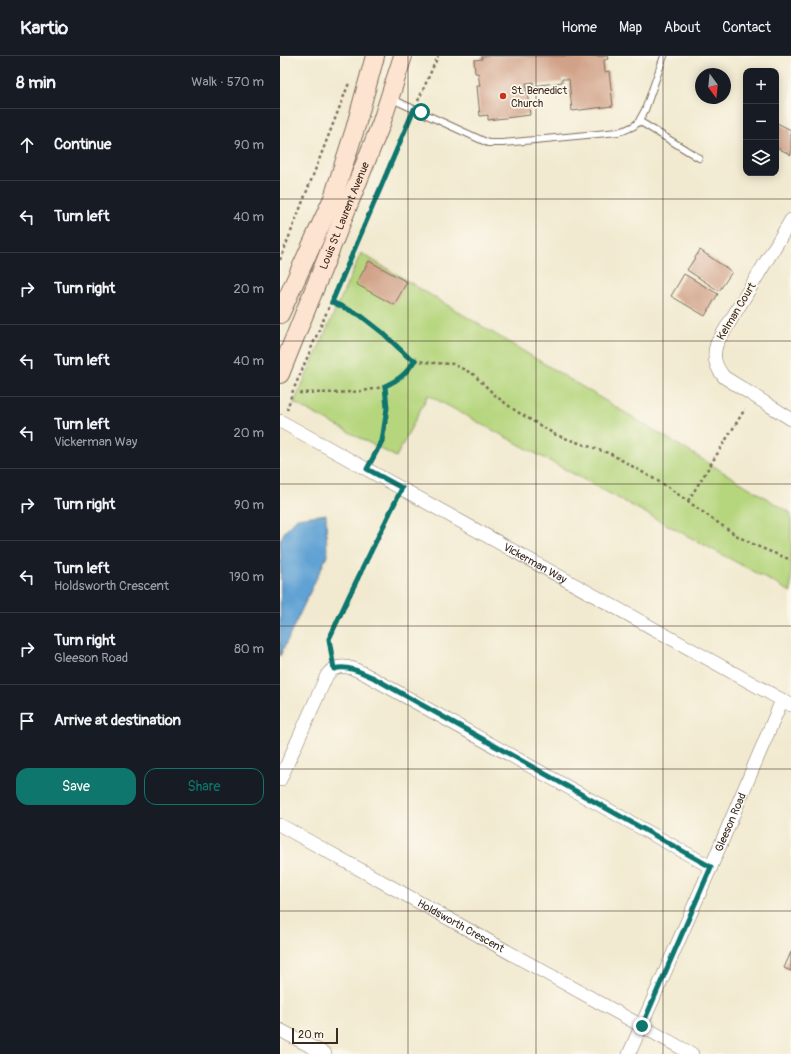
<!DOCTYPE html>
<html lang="en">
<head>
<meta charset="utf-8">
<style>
  :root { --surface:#171b24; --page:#242831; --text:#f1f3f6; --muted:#9ea1a6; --line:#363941; --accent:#0f766e }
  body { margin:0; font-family:Pangolin,sans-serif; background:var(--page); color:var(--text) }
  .controls { position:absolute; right:12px; top:12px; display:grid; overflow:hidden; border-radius:8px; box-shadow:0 2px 10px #0003 }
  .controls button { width:36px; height:36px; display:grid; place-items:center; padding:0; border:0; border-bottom:1px solid var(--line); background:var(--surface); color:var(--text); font:20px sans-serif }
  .compass { position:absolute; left:415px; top:12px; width:36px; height:36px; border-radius:50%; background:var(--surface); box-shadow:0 2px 10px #0003; rotate:165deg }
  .scale { position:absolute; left:12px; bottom:10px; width:46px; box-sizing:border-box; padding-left:4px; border:2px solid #3b2a1e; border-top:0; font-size:11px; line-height:14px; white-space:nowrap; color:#3b2a1e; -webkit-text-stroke:3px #fbf7ec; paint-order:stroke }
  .stop { position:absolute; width:12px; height:12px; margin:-9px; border:3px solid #0f766e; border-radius:50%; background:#fff }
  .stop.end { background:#0f766e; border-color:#fff; box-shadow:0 1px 4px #0008 }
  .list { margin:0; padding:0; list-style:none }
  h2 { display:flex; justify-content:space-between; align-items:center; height:52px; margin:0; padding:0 16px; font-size:17px }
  h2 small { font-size:13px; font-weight:400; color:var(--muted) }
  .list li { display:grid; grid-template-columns:26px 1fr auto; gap:12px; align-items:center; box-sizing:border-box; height:72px; padding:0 16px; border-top:1px solid var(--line) }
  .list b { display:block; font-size:15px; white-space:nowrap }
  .list p { margin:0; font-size:13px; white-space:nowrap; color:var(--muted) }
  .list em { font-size:13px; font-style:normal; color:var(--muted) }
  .actions { display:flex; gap:8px; padding:12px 16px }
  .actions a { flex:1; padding:9px 0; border:1px solid var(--accent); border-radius:12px; text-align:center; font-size:14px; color:var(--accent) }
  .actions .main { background:var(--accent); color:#fff }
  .icon { flex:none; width:22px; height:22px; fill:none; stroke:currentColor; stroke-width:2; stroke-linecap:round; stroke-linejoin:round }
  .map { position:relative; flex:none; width:511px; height:998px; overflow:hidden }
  header { display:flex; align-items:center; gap:24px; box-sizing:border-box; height:56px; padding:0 20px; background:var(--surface); border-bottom:1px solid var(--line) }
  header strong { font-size:19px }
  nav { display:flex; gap:22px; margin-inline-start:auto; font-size:14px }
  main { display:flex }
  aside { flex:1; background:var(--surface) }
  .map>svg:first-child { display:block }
</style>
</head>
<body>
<header>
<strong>Kartio</strong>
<nav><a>Home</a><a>Map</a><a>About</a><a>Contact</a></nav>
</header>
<main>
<aside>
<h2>8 min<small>Walk · 570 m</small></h2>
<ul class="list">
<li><svg class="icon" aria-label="ahead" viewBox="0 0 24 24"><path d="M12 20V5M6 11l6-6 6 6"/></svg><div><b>Continue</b></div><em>90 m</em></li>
<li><svg class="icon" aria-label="left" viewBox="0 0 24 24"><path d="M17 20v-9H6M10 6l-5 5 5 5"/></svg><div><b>Turn left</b></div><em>40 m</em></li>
<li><svg class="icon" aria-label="right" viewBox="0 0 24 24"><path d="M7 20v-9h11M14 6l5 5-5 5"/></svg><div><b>Turn right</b></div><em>20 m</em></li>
<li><svg class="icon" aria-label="left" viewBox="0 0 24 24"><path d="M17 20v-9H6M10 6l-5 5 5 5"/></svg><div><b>Turn left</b></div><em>40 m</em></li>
<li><svg class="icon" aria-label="left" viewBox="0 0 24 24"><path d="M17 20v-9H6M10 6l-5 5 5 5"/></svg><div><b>Turn left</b><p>Vickerman Way</p></div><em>20 m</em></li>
<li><svg class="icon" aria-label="right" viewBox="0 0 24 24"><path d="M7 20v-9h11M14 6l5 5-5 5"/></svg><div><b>Turn right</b></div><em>90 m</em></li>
<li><svg class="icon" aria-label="left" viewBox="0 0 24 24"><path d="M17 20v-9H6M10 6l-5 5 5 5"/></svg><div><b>Turn left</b><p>Holdsworth Crescent</p></div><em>190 m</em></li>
<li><svg class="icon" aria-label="right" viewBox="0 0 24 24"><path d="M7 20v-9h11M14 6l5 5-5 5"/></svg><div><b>Turn right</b><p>Gleeson Road</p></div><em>80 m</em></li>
<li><svg class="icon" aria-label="arrive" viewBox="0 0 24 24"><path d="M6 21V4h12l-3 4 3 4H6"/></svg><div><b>Arrive at destination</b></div></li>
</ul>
<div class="actions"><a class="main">Save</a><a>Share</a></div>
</aside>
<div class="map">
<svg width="511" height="998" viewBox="0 0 511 998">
  <rect width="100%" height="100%" fill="#fbf7ec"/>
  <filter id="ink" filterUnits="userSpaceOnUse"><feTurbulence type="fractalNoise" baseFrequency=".025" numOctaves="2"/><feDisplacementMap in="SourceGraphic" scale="8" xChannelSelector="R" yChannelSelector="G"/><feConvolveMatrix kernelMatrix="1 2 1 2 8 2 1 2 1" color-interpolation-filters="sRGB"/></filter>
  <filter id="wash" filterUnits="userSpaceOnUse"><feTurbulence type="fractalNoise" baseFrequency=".012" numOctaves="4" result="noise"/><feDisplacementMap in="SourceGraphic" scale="16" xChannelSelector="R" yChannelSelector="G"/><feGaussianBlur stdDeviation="0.9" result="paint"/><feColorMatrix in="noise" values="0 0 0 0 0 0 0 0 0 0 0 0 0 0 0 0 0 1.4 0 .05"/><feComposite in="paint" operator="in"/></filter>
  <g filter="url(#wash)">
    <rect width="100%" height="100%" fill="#f2ead0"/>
    <!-- green -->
    <path fill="#b6d67e" stroke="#78804e" d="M81 197 511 457V536L148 339 116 401 14 347Z"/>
    <!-- water -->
    <path fill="#61a2d4" stroke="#4e6679" d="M46 458 47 500 0 600 1 499 0 485 5 475 17 462Z"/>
    <g id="blocks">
      <!-- building -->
      <path fill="#d1a288" d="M202 0H327L328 3 324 4 325 16 329 15 333 50 292 55 289 23H282V26L253 30V26L246 27 250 59 208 64V59L200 60 197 30H200L198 17H195L194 4 202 3Z
        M497 67 511 74V99L496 91V69Z
        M420 194 452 216 439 235 407 214Z
        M89 205 127 226 114 249 76 228Z
        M404 218 438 238 425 260 391 240Z
        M511 896V915L504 912Z"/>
    </g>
  </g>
  <g filter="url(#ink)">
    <use href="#blocks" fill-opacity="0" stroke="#7b6d5c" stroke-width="1"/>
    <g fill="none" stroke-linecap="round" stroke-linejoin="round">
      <!-- lane casing -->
      <g stroke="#7b6d5c" stroke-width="8">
        <path id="lane" d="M112 43 208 87H223L338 76 345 74 354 70 359 65 365 54 384 0
          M359 65 419 102"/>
      </g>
      <!-- street casing -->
      <g stroke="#7b6d5c" stroke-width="14">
        <g id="street">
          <path d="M511 164 437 287C432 300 435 310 444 321L511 363"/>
          <path id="s1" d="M0 365 511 649"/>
          <path d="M0 724 47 619C49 617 51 614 54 613 66 606 83 617 94 623L431 811"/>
          <path id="s2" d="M0 769 412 998"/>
          <path d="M0 974 45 998"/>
          <path id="s3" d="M349 998 431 811 502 644"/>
        </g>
      </g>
      <!-- secondary casing -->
      <g stroke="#7b6d5c" stroke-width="20">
        <g id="secondary">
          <path d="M0 258 53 142 75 73 95 0"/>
          <path id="s4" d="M0 318 101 68 123 0"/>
        </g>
      </g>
      <!-- path -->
      <path stroke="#7b6d5c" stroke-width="2.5" stroke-dasharray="3 3" stroke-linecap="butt" d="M138 45 158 0
        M0 204 69 27
        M52 246 80 259 103 277 128 301 138 305 153 307 173 308 193 318 217 341 236 355 276 379 331 398 388 431 434 464 459 481 479 491 511 504
        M19 337C49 336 91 340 117 324 124 320 130 311 135 304
        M7 354 12 337 130 62
        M93 402C96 397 100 391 102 386 108 371 107 345 105 330
        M408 445 465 353
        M52 601 49 583 116 445"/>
      <!-- lane -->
      <use href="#lane" stroke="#fff" stroke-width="6"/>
      <!-- street -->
      <use href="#street" stroke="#fff" stroke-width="13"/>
      <!-- secondary -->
      <use href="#secondary" stroke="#fde4d0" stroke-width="18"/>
    </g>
  </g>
  <g fill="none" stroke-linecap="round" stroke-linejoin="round" filter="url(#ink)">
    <!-- route -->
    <path stroke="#0f766e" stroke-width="5" d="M141 56 134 53 52 246 80 259 103 277 128 301 135 304C126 318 120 323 105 330L107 352 102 385 87 413 122 432 69 540 49 583 54 613C68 609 81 616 94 622L431 811 362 970"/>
  </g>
  <!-- grid -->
  <path fill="none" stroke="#3b2a1e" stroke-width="1" stroke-opacity="0.55" d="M128 0V998M256 0V998M383 0V998M0 143H511M0 285H511M0 428H511M0 570H511M0 713H511M0 855H511"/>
  <!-- markers -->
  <circle fill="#c8321e" stroke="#fbf7ec" stroke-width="1.5" cx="223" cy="40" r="4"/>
  <g text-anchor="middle" stroke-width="3.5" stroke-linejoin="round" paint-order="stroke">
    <!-- poi labels -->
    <g font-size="11" fill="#3b2a1e" stroke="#fbf7ec" text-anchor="start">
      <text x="231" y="38">St. Benedict<tspan x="231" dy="13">Church</tspan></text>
    </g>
    <!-- street labels -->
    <g font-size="11" fill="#3b2a1e" stroke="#fbf7ec">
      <text dy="4" stroke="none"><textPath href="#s4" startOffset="171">Louis St. Laurent Avenue</textPath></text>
      <text transform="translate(456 255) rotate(-59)" y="4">Kelman Court</text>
      <text dy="4" stroke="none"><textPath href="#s1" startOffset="292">Vickerman Way</textPath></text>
      <text dy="4" stroke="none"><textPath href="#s3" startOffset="253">Gleeson Road</textPath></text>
      <text dy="4" stroke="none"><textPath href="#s2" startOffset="207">Holdsworth Crescent</textPath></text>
    </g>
  </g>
</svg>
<div class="controls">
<button>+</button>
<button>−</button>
<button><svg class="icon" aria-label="layers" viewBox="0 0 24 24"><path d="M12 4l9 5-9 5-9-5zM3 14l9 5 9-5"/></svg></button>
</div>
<svg class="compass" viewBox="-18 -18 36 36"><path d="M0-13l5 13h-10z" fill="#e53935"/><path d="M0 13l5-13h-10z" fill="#9ea1a6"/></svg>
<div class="scale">20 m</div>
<div class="stop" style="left:141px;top:56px"></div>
<div class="stop end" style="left:362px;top:970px"></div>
</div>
</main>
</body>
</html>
